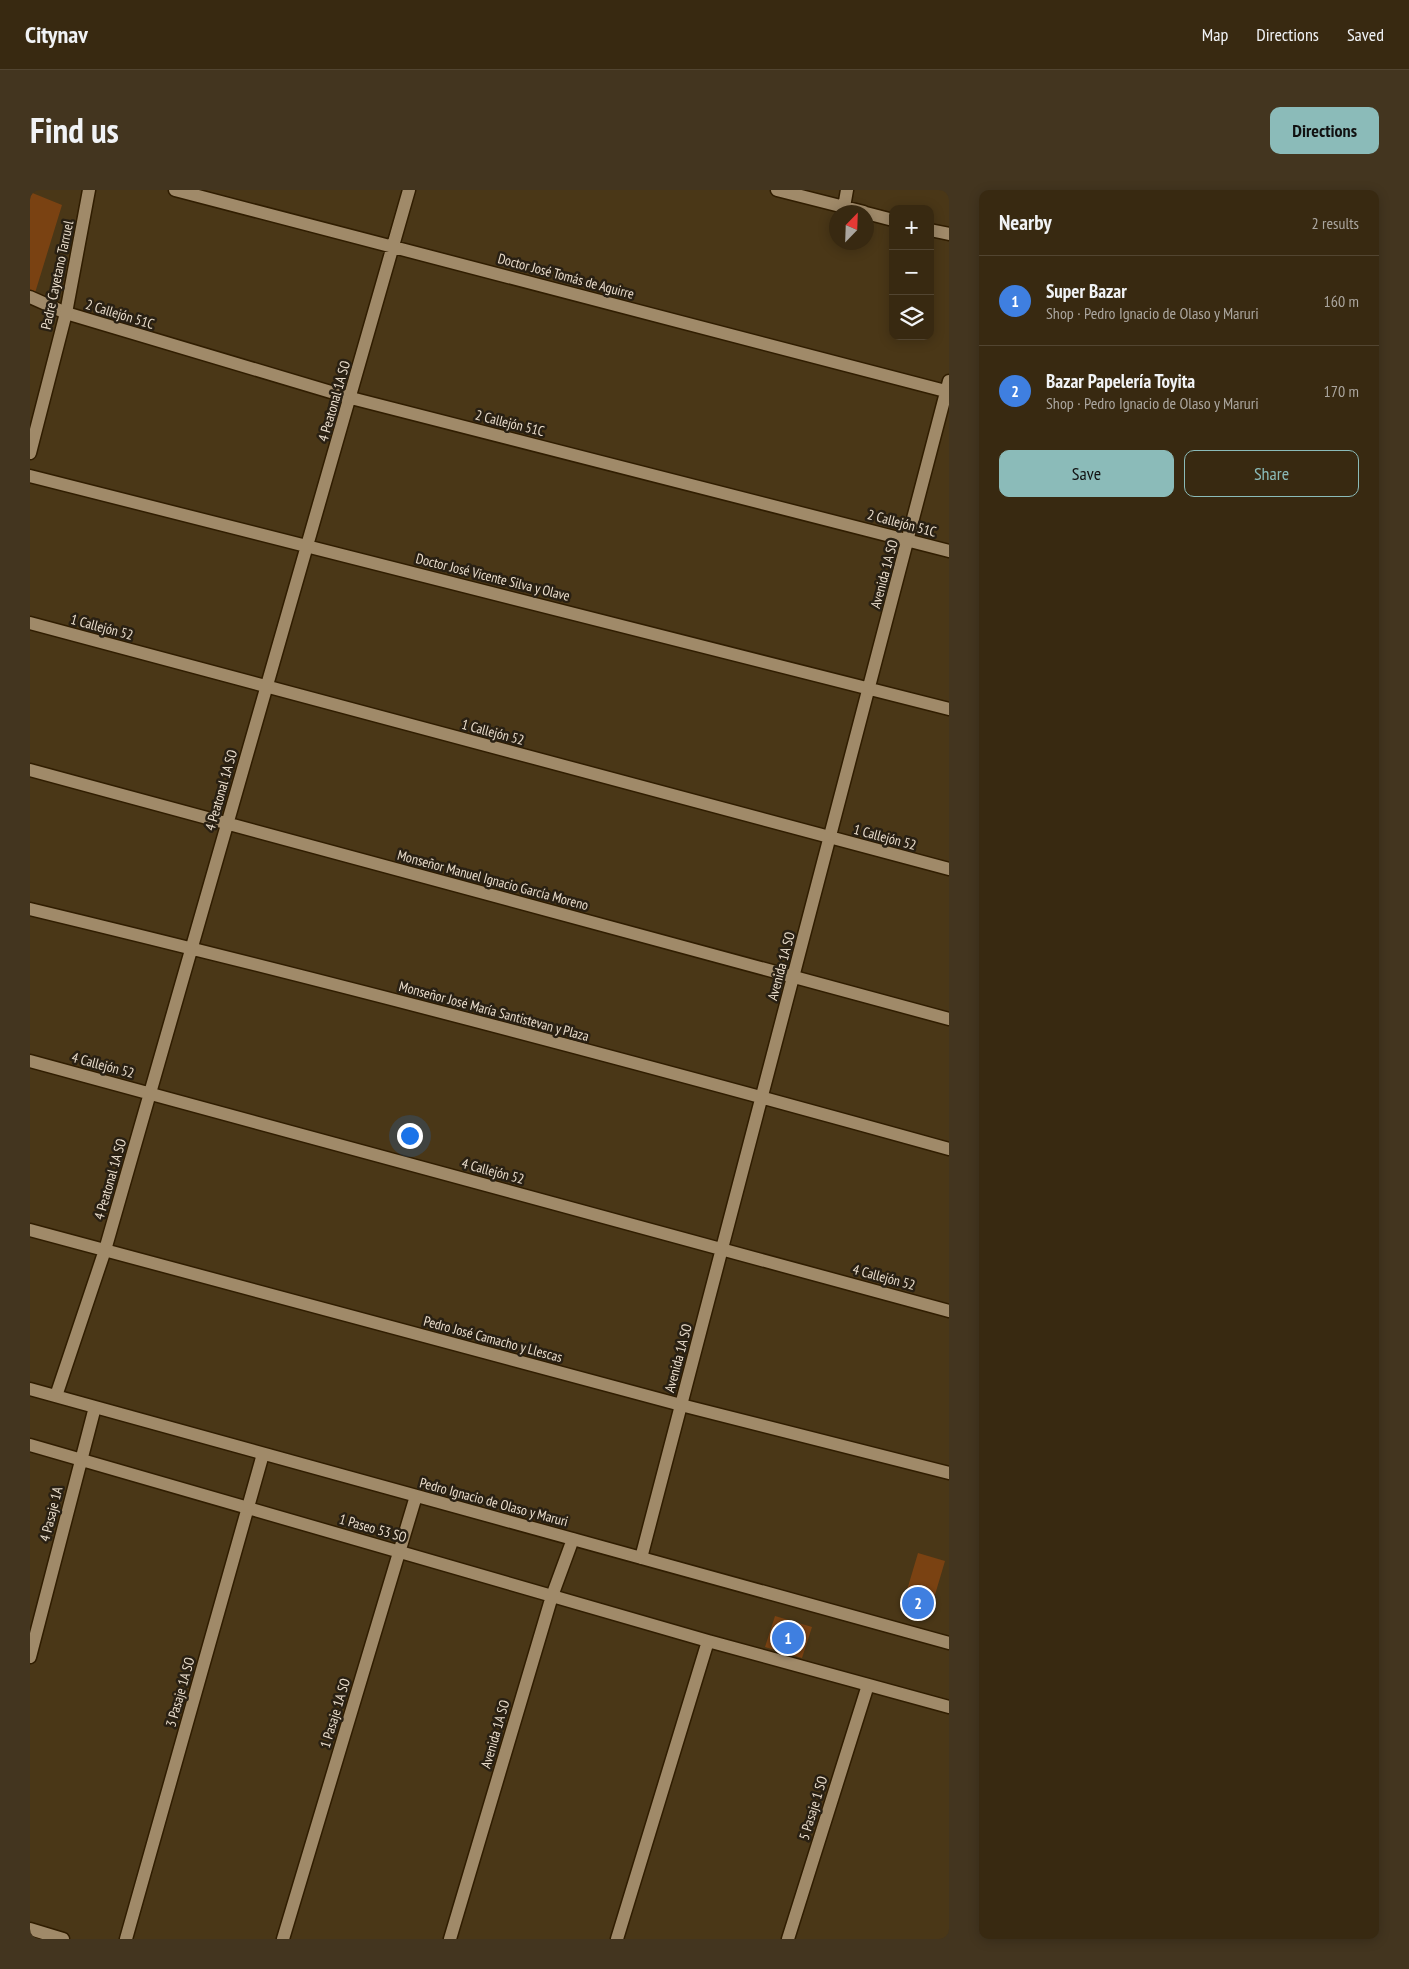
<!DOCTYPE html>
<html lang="en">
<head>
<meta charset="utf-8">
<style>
  :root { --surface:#382911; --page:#43351f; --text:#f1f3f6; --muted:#aba69f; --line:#524531; --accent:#8bbbb9 }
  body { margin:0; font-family:"PT Sans Narrow",sans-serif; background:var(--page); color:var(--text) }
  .controls { position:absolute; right:15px; top:15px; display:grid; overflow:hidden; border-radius:10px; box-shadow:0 2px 12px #0003 }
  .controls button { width:45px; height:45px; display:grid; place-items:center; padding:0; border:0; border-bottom:1px solid var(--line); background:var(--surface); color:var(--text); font:25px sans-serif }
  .compass { position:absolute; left:799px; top:15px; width:45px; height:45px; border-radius:50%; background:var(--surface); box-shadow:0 2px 12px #0003; rotate:23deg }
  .you { position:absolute; left:379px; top:945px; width:18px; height:18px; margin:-12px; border:4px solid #fff; border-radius:50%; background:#1a73e8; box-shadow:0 0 0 8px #1a73e833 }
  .badge { display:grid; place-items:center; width:32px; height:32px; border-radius:50%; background:var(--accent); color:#fff; font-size:16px; font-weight:700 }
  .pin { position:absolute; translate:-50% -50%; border:2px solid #fff; box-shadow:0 1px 5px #0006 }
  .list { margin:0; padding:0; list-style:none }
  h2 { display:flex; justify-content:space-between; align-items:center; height:65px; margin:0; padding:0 20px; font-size:21px }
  h2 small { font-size:16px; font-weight:400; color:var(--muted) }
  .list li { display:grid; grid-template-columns:32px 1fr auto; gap:15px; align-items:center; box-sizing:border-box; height:90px; padding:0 20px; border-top:1px solid var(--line) }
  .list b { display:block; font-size:19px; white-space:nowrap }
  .list p { margin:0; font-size:16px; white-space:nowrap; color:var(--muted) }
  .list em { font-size:16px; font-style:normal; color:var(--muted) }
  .actions { display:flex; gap:10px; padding:15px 20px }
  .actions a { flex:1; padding:11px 0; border:1px solid var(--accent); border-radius:10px; text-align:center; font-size:18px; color:var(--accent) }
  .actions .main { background:var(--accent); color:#111 }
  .icon { flex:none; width:28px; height:28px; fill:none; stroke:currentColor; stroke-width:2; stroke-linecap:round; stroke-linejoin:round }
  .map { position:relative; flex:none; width:919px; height:1749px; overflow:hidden; border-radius:10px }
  header { display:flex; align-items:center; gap:30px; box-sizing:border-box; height:70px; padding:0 25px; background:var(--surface); border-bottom:1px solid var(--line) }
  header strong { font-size:24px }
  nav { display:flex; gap:28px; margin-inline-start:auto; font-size:18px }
  .intro { display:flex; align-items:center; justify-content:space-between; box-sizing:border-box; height:120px; padding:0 30px }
  h1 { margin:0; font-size:35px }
  .button { padding:12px 22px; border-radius:10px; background:var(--accent); color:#111; font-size:18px; font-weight:700 }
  main { display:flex; gap:30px; padding:0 30px }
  aside { flex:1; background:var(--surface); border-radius:10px; box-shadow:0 2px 12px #0003 }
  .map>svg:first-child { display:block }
</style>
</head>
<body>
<header>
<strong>Citynav</strong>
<nav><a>Map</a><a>Directions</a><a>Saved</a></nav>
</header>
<div class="intro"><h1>Find us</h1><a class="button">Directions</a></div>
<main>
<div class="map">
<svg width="919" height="1749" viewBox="0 0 919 1749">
  <rect width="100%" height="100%" fill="#4a3717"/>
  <!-- building -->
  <path fill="#7a4212" d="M0 2 32 15 5 103 0 100Z
    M888 1363 915 1371 899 1425 872 1417Z
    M745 1426 782 1437 772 1468 735 1457Z"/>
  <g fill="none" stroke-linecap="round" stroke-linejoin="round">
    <!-- minor casing -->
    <g stroke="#301d00" stroke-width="15">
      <path id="minor" d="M145 0 919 202
        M747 0 834 22
        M814 17 817 0
        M836 23 863 30
        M900 40 919 44
        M0 107 36 123 321 208 919 361
        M0 286 919 519
        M0 433 919 679
        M0 580 919 829
        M0 719C308 793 614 874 919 959
        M0 871 919 1121
        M0 1040 651 1215 919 1283
        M0 1199 919 1453
        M26 1206 75 1060 379 0
        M0 1255 678 1451 919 1517
        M611 1368 919 191
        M0 1467 65 1217
        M0 1739 33 1749
        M96 1749 233 1264
        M253 1749 386 1306
        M420 1749 522 1406 543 1349
        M587 1749 678 1451
        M758 1749 838 1495"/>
    </g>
    <!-- tertiary casing -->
    <g stroke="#301d00" stroke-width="15">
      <path id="tertiary" d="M0 263 36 123 59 0"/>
    </g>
    <!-- minor -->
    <use href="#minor" stroke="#a08a69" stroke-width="12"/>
    <!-- tertiary -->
    <use href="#tertiary" stroke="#a08a69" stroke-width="12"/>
  </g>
  <g text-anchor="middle" stroke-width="5" stroke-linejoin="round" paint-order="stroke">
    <!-- street labels -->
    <g font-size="14" fill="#ebdecd" stroke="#292013">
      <text transform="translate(27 85) rotate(-78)" y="5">Padre Cayetano Tarruel</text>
      <text transform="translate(536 86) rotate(15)" y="5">Doctor José Tomás de Aguirre</text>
      <text transform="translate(90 124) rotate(17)" y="5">2 Callejón 51C</text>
      <text transform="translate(304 211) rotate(-74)" y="5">4 Peatonal 1A SO</text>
      <text transform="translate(480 233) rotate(14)" y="5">2 Callejón 51C</text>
      <text transform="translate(872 333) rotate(15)" y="5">2 Callejón 51C</text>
      <text transform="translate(854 384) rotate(-75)" y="5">Avenida 1A SO</text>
      <text transform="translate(463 387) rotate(14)" y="5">Doctor José Vicente Silva y Olave</text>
      <text transform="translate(72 437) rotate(15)" y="5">1 Callejón 52</text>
      <text transform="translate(463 542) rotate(15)" y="5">1 Callejón 52</text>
      <text transform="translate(191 600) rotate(-74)" y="5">4 Peatonal 1A SO</text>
      <text transform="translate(855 647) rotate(15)" y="5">1 Callejón 52</text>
      <text transform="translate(463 690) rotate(15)" y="5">Monseñor Manuel Ignacio García Moreno</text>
      <text transform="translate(751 776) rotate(-75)" y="5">Avenida 1A SO</text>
      <text transform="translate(464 821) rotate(15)" y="5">Monseñor José María Santistevan y Plaza</text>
      <text transform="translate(73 875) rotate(15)" y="5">4 Callejón 52</text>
      <text transform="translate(463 981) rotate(15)" y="5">4 Callejón 52</text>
      <text transform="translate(80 989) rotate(-74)" y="5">4 Peatonal 1A SO</text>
      <text transform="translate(854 1087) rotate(15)" y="5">4 Callejón 52</text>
      <text transform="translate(463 1149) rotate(15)" y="5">Pedro José Camacho y Llescas</text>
      <text transform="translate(648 1168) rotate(-75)" y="5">Avenida 1A SO</text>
      <text transform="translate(464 1312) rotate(15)" y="5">Pedro Ignacio de Olaso y Maruri</text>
      <text transform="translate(21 1324) rotate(-76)" y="5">4 Pasaje 1A</text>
      <text transform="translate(343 1338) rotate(16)" y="5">1 Paseo 53 SO</text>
      <text transform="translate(150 1502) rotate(-74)" y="5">3 Pasaje 1A SO</text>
      <text transform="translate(305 1523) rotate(-73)" y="5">1 Pasaje 1A SO</text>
      <text transform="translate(465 1544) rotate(-74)" y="5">Avenida 1A SO</text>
      <text transform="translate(783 1618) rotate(-73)" y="5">5 Pasaje 1 SO</text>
    </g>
  </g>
</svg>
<div class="controls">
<button>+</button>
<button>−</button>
<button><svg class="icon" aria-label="layers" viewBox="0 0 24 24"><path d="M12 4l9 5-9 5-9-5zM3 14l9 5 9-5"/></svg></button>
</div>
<svg class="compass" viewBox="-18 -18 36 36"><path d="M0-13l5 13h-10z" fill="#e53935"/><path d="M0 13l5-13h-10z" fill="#aba69f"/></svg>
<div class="you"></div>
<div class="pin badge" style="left:758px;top:1448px;background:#3f7fe0">1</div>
<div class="pin badge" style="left:888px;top:1413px;background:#3f7fe0">2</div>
</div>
<aside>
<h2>Nearby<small>2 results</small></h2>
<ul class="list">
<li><span class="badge" style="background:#3f7fe0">1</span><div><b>Super Bazar</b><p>Shop · Pedro Ignacio de Olaso y Maruri</p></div><em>160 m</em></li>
<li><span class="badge" style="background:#3f7fe0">2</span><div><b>Bazar Papelería Toyita</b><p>Shop · Pedro Ignacio de Olaso y Maruri</p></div><em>170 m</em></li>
</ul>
<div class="actions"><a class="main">Save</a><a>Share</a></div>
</aside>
</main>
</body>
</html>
